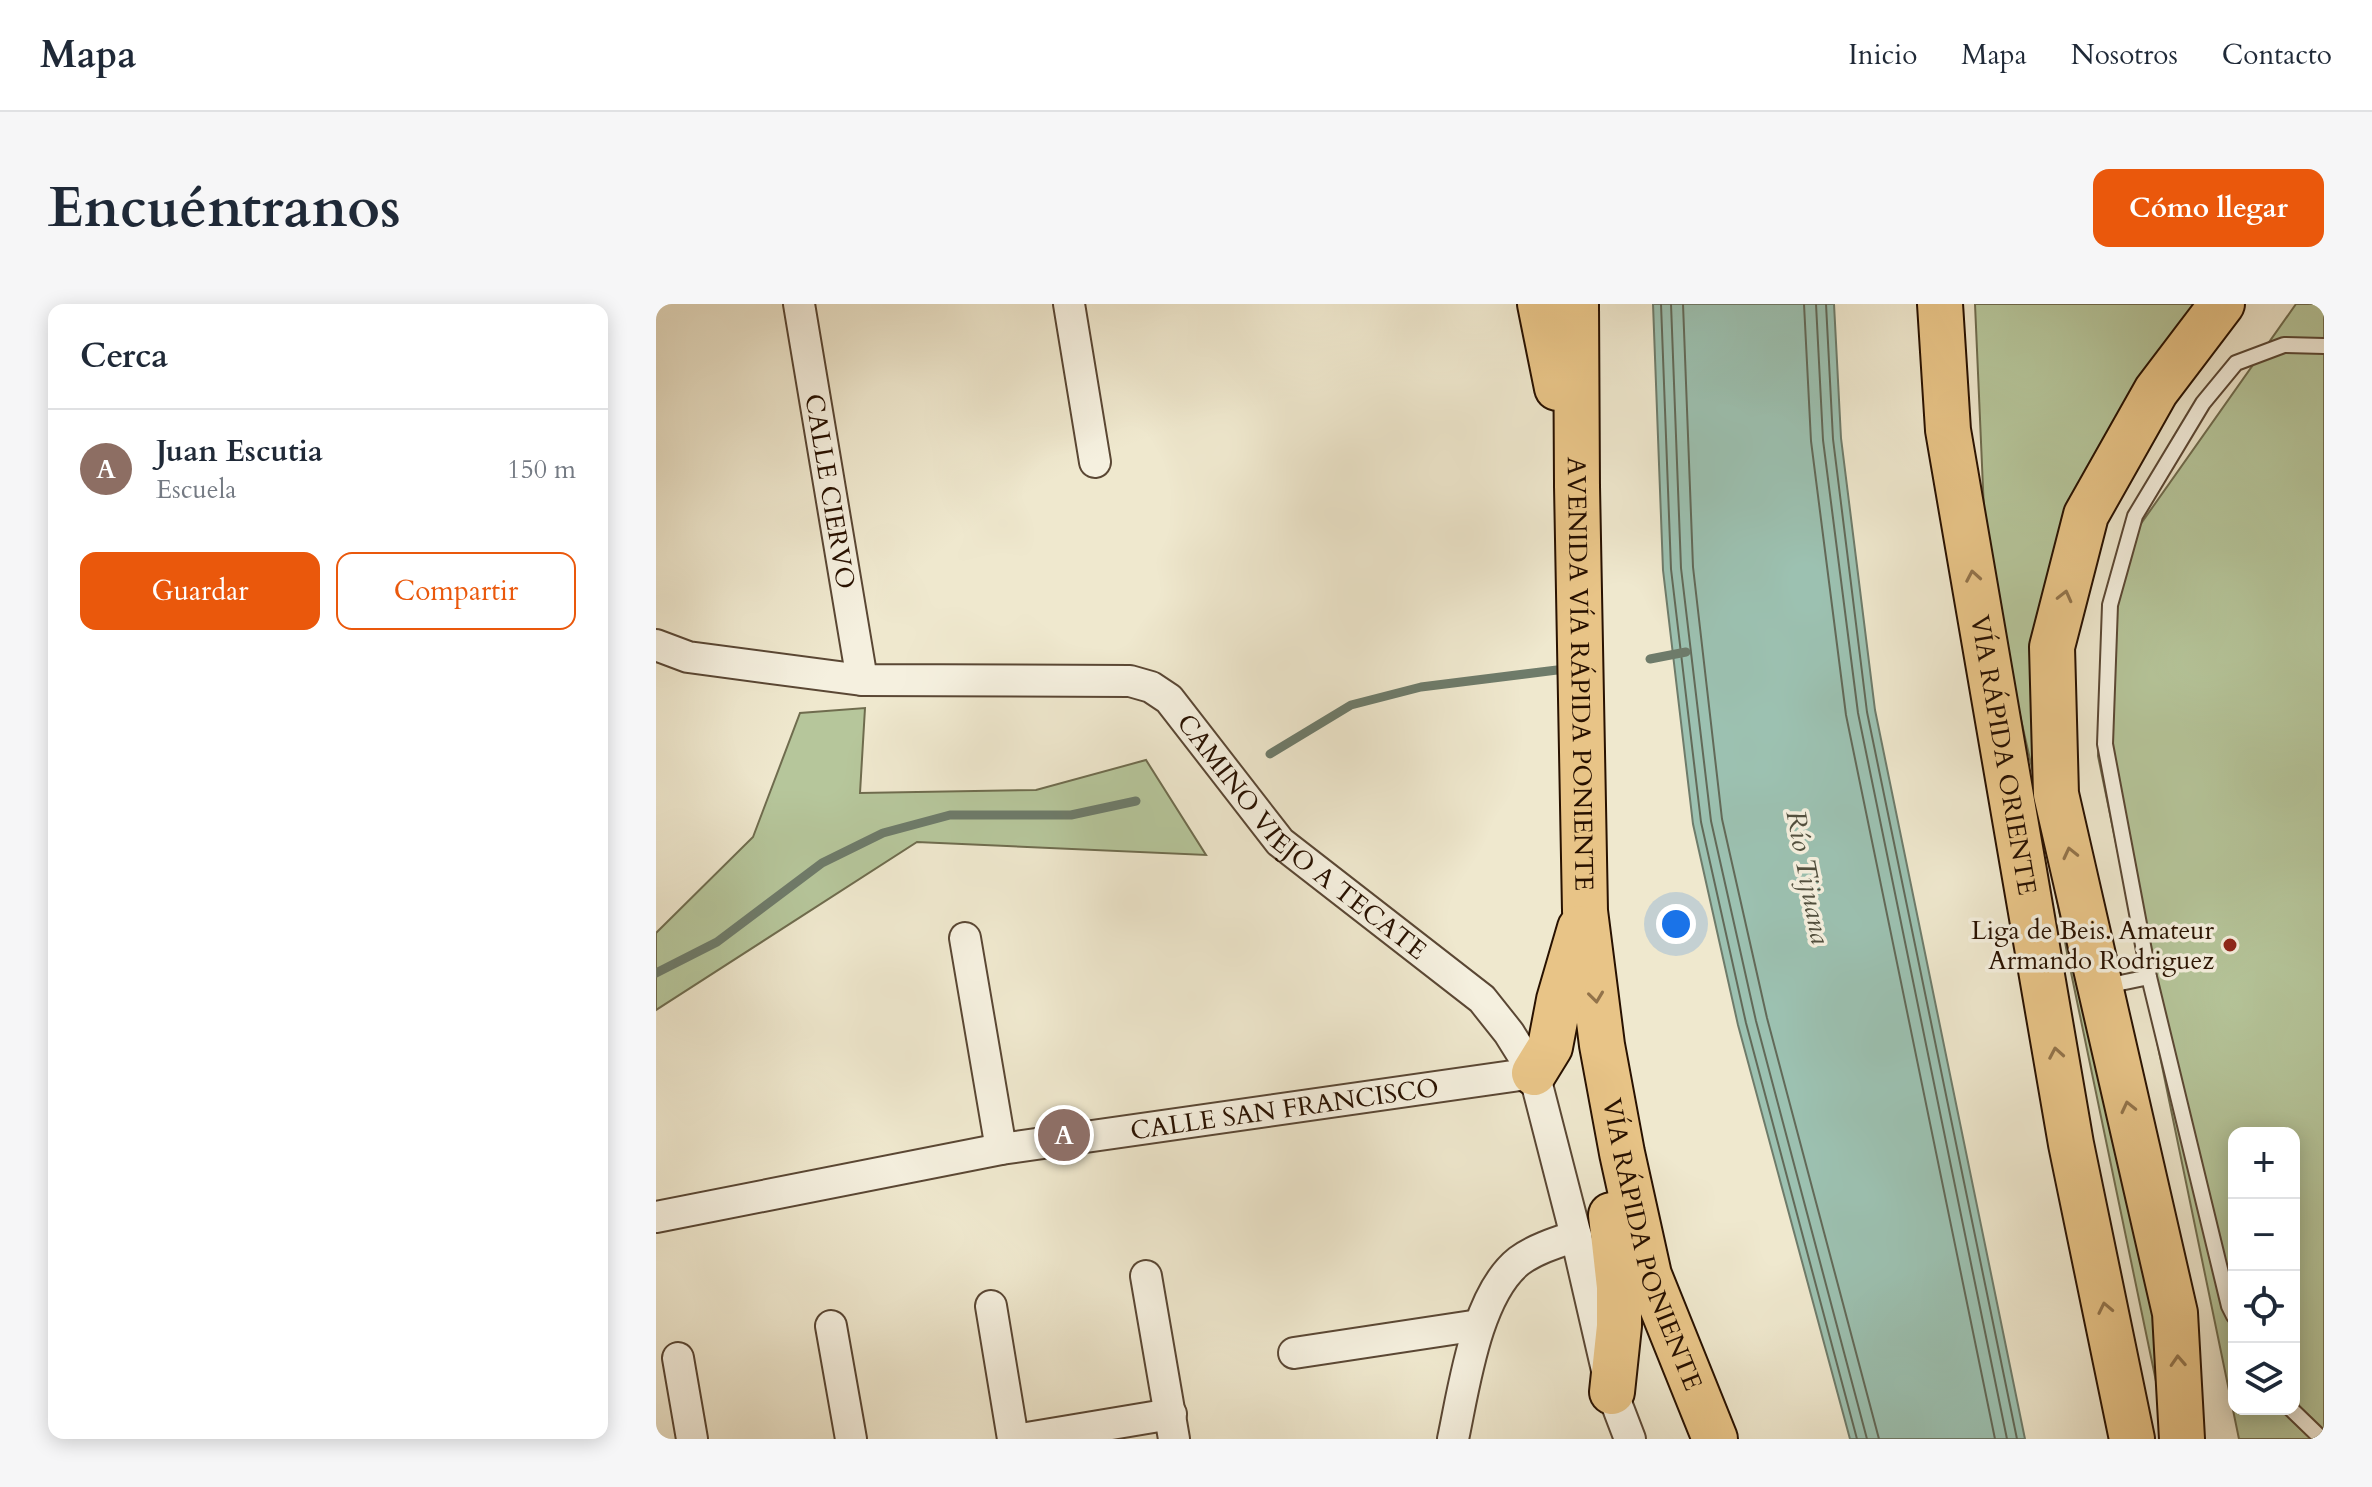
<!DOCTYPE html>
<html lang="es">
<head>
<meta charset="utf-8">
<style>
  :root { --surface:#fff; --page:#f6f6f7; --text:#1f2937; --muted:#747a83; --line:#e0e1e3; --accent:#ea580c }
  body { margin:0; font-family:Cardo,serif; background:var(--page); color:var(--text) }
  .controls { position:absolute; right:24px; bottom:24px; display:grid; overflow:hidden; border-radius:16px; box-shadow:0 4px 20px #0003 }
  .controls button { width:72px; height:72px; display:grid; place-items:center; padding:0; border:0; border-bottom:2px solid var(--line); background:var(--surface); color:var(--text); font:40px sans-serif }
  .you { position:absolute; left:1020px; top:620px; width:28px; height:28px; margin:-20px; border:6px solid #fff; border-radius:50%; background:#1a73e8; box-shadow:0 0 0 12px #1a73e833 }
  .badge { display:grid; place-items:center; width:52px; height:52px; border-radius:50%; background:var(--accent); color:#fff; font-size:26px; font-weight:700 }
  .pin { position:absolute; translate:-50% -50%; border:4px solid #fff; box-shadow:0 2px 8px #0006 }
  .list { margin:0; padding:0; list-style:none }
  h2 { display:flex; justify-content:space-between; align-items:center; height:104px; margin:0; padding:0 32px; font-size:34px }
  h2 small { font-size:26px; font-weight:400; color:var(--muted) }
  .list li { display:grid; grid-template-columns:52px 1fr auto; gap:24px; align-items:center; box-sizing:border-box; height:120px; padding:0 32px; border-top:2px solid var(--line) }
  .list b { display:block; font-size:30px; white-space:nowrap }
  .list p { margin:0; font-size:26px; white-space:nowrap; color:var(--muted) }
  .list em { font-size:26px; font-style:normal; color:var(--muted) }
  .actions { display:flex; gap:16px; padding:24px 32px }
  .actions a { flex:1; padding:18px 0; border:2px solid var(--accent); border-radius:16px; text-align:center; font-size:28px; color:var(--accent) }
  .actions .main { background:var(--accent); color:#fff }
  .icon { flex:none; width:44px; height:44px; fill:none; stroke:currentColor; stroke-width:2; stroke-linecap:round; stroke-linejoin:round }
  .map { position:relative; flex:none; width:1668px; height:1135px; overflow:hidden; border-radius:16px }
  header { display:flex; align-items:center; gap:48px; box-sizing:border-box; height:112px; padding:0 40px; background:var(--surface); border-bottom:2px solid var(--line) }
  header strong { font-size:38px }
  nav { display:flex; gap:44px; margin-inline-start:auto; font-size:28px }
  .intro { display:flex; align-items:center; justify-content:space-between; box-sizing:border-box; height:192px; padding:0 48px }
  h1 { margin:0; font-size:56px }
  .button { padding:20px 36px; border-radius:16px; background:var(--accent); color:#fff; font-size:28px; font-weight:700 }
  main { display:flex; gap:48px; padding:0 48px }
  aside { flex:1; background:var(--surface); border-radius:16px; box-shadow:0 4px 20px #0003 }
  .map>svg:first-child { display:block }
</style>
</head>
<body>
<header>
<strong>Mapa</strong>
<nav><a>Inicio</a><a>Mapa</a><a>Nosotros</a><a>Contacto</a></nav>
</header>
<div class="intro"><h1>Encuéntranos</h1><a class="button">Cómo llegar</a></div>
<main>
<aside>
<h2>Cerca<small></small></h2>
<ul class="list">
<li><span class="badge" style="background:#8d6e63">A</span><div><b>Juan Escutia</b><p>Escuela</p></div><em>150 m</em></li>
</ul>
<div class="actions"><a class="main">Guardar</a><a>Compartir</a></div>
</aside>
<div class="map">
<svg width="1668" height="1135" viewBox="0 0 1668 1135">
  <rect width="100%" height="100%" fill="#efe8ce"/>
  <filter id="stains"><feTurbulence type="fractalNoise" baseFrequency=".0025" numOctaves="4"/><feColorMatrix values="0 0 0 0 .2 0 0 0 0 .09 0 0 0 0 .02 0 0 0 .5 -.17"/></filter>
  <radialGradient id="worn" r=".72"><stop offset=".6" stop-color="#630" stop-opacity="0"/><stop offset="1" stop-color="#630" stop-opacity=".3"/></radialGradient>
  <!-- green -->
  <path fill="#b6c69b" stroke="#6f6c4e" stroke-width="2" fill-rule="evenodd" d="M1319 0H1553L1385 355 1503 1034 1512 1135 1412 654 1378 473 1347 336 1328 207Z
    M1640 0H1668V1135H1583L1442 452 1446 345 1484 221ZM1578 829H1638V1105H1578Z
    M209 404 204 489 380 486 490 456 550 551 261 538 0 706V629L97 533 144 409Z"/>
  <!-- water -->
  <path fill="#9cc1b1" stroke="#6e7b6a" stroke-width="2" d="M997 0H1178L1185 134 1219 406 1369 1135H1194L1082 721 1037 520 1007 266Z"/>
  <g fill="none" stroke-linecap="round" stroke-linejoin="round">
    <!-- shore -->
    <path stroke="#626958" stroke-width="2" d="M1005 0 1015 265 1045 518 1090 719 1201 1135
      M1015 0 1025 264 1055 517 1100 717 1211 1135
      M1027 0 1037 263 1066 515 1111 714 1223 1135
      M1148 0 1155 137 1190 411 1339 1135
      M1160 0 1167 136 1202 409 1351 1135
      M1170 0 1177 135 1211 408 1361 1135"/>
    <!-- stream -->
    <path stroke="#6e7b6a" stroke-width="9" d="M994 355 1030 348
      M614 450 695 401 765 383 901 366
      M0 669 61 638 166 559 227 529 294 511H415L480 497"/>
    <!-- lane casing -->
    <g stroke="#5a4734" stroke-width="18">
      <path id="lane" d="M1450 682 1493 673
        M1578 1012 1573 1002 1493 673 1449 440 1454 301 1479 212 1547 99 1580 59 1628 41 1668 42
        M1635 1105 1664 1133"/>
    </g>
    <!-- street casing -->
    <g stroke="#5a4734" stroke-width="34">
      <g id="street">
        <path id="s1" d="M143 0 206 376"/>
        <path d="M413 0 439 158"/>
        <path id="s2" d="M0 341 32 353 206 376 474 377 495 383 513 395 624 538 826 695 853 729 878 769 920 932 956 1088 974 1135"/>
        <path d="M309 634 345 845"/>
        <path id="s3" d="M0 913 345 845 878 769"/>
        <path d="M490 972 518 1135"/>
        <path d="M335 1002 357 1135"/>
        <path d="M175 1022 195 1135"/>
        <path d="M638 1049 823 1021"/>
        <path d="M22 1054 36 1135"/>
        <path d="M365 1135 515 1110"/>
        <path d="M797 1135C808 1084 820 991 863 957 879 945 902 938 920 932"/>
      </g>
    </g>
    <!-- highway casing -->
    <g stroke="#281100" stroke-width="48">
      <g id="highway">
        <path d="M884 0 901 84"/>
        <path id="s4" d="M920 0 921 182 929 607 946 741 966 849 993 971 1059 1135"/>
        <path id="s5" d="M1284 0 1292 126 1415 840 1476 1135"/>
        <path d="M878 769 894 743 903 696 924 624"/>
        <path d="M955 911 963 983V1022L956 1088"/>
        <path d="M1526 1135 1519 1009 1400 490 1396 343 1430 211 1500 87 1566 0"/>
      </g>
    </g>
    <!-- lane -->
    <use href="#lane" stroke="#f5f0df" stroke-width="14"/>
    <!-- street -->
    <use href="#street" stroke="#f5f0df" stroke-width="30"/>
    <!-- highway -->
    <use href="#highway" stroke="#e8c487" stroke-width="44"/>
  </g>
  <!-- one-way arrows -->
  <defs><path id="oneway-chevron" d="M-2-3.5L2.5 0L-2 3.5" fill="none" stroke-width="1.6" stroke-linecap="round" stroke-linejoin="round" transform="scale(2)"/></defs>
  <g stroke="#92734a">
    <use href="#oneway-chevron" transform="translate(1317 272) rotate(-100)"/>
    <use href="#oneway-chevron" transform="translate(1409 292) rotate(-76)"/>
    <use href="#oneway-chevron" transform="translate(1414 549) rotate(-103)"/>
    <use href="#oneway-chevron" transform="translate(940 693) rotate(83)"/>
    <use href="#oneway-chevron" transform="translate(1400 749) rotate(-100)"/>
    <use href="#oneway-chevron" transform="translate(1472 803) rotate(-103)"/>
    <use href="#oneway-chevron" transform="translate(1449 1004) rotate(-102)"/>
    <use href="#oneway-chevron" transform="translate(1522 1057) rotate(-93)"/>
  </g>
  <!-- markers -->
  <circle fill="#8f2418" stroke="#f5f0df" stroke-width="3" cx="1574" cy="641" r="8"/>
  <g text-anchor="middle" stroke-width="7" stroke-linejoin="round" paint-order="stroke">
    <!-- street labels -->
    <g font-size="26" fill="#281100" stroke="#f5f0df">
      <text dy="9" stroke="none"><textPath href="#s1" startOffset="190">CALLE CIERVO</textPath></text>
      <text dy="9" stroke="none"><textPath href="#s4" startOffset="370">AVENIDA VÍA RÁPIDA PONIENTE</textPath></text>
      <text dy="9" stroke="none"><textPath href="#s5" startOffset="456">VÍA RÁPIDA ORIENTE</textPath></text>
      <text dy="9" stroke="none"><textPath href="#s2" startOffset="714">CAMINO VIEJO A TECATE</textPath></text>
      <text dy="9" stroke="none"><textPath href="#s3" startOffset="638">CALLE SAN FRANCISCO</textPath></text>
      <text dy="9" stroke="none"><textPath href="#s4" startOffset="948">VÍA RÁPIDA PONIENTE</textPath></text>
    </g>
    <!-- poi labels -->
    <g font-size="26" fill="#281100" stroke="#f5f0df" text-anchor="end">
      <text x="1558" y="635">Liga de Beis. Amateur<tspan x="1558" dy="30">Armando Rodriguez</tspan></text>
    </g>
    <!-- water labels -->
    <g font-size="28" font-style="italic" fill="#514f3e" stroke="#f5f0df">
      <text transform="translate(1153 573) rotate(79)" y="10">Río Tijuana</text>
    </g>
  </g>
  <rect width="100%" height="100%" filter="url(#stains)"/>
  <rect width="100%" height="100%" fill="url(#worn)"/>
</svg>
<div class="controls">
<button>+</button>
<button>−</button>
<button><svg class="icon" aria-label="locate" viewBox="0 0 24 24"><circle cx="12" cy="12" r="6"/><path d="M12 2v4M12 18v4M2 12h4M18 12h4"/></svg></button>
<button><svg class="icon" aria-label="layers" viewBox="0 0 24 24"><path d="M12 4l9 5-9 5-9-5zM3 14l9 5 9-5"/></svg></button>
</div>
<div class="you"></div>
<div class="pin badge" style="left:408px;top:831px;background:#8d6e63">A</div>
</div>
</main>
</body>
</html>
